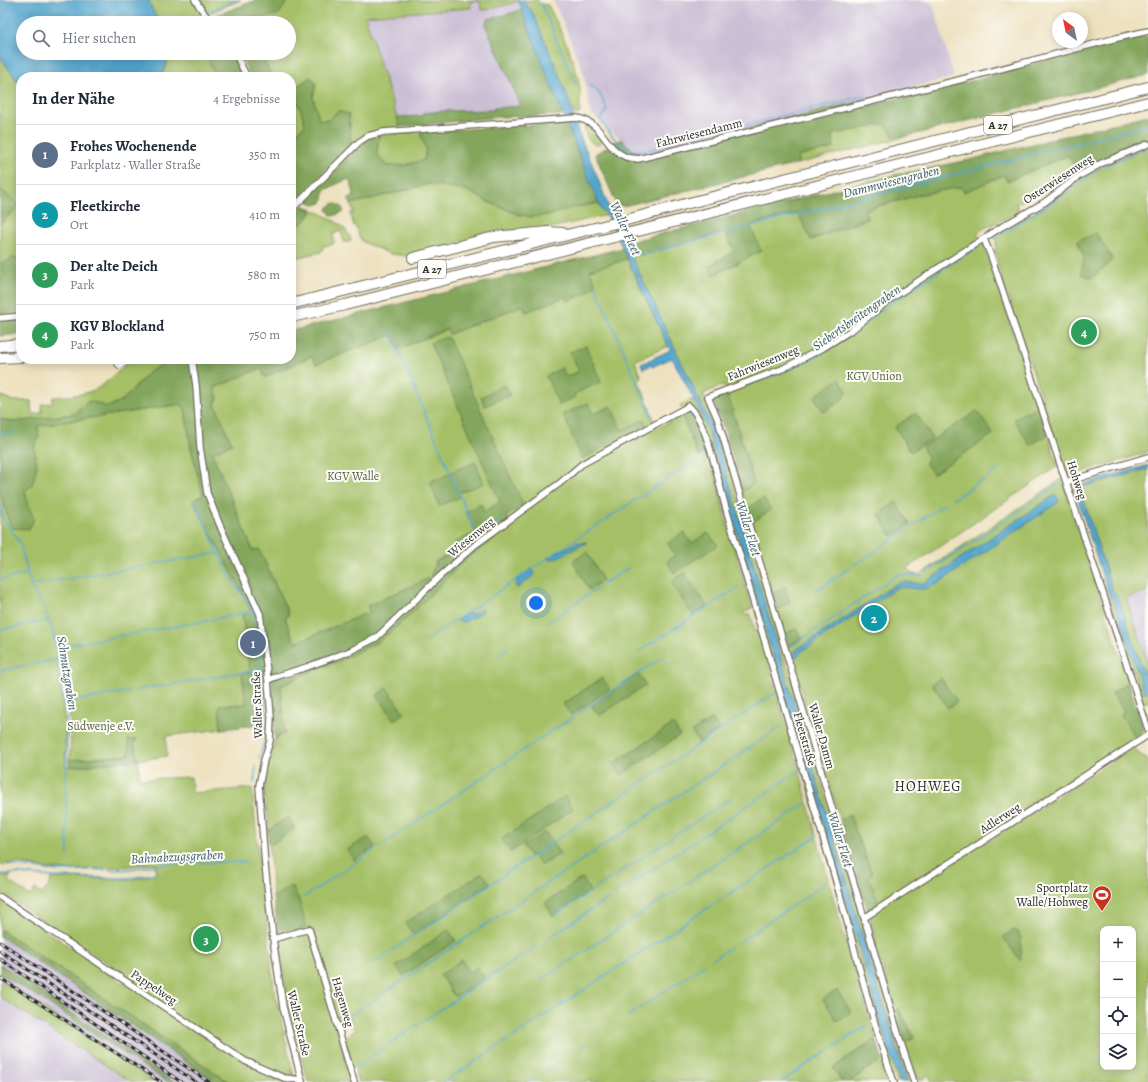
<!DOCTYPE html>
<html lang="de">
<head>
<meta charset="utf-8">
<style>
  :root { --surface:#fff; --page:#f2f2f3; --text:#1f2937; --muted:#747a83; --line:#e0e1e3; --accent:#7c3aed }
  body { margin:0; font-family:Alegreya,serif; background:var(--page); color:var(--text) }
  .controls { position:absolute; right:12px; bottom:12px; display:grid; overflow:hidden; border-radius:8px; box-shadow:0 2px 10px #0003 }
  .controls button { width:36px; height:36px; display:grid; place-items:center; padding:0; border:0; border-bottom:1px solid var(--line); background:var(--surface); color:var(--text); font:20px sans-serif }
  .compass { position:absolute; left:1052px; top:12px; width:36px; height:36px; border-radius:50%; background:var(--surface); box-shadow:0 2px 10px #0003; rotate:327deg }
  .you { position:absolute; left:536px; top:603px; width:14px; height:14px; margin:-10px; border:3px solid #fff; border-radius:50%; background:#1a73e8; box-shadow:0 0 0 6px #1a73e833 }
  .badge { display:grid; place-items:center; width:26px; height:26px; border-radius:50%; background:var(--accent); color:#fff; font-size:13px; font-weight:700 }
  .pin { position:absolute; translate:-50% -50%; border:2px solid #fff; box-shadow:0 1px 4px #0006 }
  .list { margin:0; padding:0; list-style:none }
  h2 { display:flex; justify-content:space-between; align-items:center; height:52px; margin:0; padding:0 16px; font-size:17px }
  h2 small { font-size:13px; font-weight:400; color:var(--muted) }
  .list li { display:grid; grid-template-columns:26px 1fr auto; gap:12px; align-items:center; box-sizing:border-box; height:60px; padding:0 16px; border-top:1px solid var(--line) }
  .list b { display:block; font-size:15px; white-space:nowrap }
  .list p { margin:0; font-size:13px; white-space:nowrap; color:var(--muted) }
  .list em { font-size:13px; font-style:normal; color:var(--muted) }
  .icon { flex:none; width:22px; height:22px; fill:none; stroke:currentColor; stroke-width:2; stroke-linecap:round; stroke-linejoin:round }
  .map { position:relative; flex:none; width:1148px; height:1082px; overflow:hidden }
  .search { position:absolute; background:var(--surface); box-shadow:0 2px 10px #0003; left:16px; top:16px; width:280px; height:44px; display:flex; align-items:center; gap:10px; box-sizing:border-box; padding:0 14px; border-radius:22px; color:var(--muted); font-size:15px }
  .panel { position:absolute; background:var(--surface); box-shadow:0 2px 10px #0003; left:16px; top:72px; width:280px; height:292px; border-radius:16px }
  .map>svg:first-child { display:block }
</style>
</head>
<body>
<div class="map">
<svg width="1148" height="1082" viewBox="0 0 1148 1082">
  <rect width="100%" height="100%" fill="#fdfcf7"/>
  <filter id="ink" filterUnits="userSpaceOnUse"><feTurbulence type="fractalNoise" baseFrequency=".025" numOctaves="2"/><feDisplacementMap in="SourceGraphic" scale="8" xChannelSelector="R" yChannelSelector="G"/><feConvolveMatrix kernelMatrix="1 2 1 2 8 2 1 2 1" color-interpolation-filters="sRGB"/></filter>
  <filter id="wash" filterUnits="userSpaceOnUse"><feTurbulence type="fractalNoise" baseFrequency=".012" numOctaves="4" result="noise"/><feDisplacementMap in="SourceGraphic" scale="16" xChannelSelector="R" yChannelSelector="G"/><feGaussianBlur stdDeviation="0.9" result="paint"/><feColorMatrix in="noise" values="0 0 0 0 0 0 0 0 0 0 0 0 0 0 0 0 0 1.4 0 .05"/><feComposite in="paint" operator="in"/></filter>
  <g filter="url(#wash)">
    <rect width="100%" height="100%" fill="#ede1c0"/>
    <!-- industrial -->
    <path fill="#cbbfd5" d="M553 0H924L933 4 954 77 639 156 621 139 590 113 584 74 569 36Z
      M480 1 482 10 514 3 517 1 522 8 515 12 489 19 509 75 521 107 494 108V110L423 113 424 116 397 117 365 16 471 8 469 2Z
      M1148 591V663L1126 598Z
      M0 936 216 1082H156L27 997 0 981Z
      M0 997 21 1009 131 1082H0Z"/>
    <!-- green -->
    <path fill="#a4bf66" stroke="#687548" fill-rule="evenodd" d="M148 0H192L208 23H159Z
      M199 0H241L207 14Z
      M288 0H517V1L514 3 486 10H482L479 1 470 2 471 8 365 16 400 127 362 135 351 146 350 124 338 111 328 120H319L313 97 315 84 311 77 296 87 294 98 300 107 305 125 296 133 291 123V77H272L260 53H289V23H237L244 17 262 18 279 14Z
      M524 0H538L539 4 548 5C560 27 577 65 580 89 580 97 580 105 580 113L575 115 531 9 527 7Z
      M168 53H205L216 77H159C166 70 167 63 168 53Z
      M0 56 21 87V261L15 257 5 262 0 263V224L19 205 0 189Z
      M586 124H588L596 131 602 142 598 145C589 145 582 132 586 124Z
      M885 124 896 139 797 164 799 156 834 148 833 134Z
      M420 132 426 149 424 160 405 165 386 166 377 154 379 135Z
      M1148 146V452L1072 475H1068L1066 472 998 266C996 256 993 244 999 234 1005 224 1025 217 1035 212 1054 201 1069 186 1087 174 1106 162 1127 155 1148 146Z
      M1069 155 1079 173 1062 183 1016 204 1019 212 981 230 977 234 984 245 991 267 1038 407 1026 412 1041 438 1048 435 1058 466 908 568 912 574 919 575 1062 479 1129 684H1126L1113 693 1124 712 1121 714 1136 739 981 840 986 843 1134 747 1138 753 1148 760V1082H932L929 1075 919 1081 905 1043 914 1037 898 1008 896 1009 875 946 876 940 868 911 879 904 868 877 872 874 849 814 840 820 788 646 802 638 796 629 784 634 746 506 742 492 754 483 727 392 724 385 703 394 713 417 726 457 853 888 895 1037 911 1082H907L874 975 714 431 625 243 629 242 637 253 643 255 724 232 735 251 709 266 713 275 739 263 749 225 798 212 811 240 867 219 864 210 922 194 961 187 964 192 1004 175 1007 181ZM1103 929H1133V1067H1103Z
      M429 184 466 190 488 202 520 215H550L571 208 599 203 601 209 607 215 550 228 475 239 408 256 390 254 363 242 359 237 356 227 354 226 350 213H354L351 204Z
      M303 205C318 213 347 222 351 240L350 242H344L341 231 333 234 334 242 333 244 324 246 321 252 299 257 291 261V230L306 220 312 211 302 206Z
      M627 259 668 346 635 361 641 375 639 382 646 398 657 428 682 416 698 456 708 449 726 520 752 608 744 613 746 616 750 613 755 630 758 629 799 768 817 838 843 932 876 1038 833 1068 842 1082H358L355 1072 356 1070 352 1066 344 1039 355 1030 347 1017 335 1024 352 1082H308L293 1026 285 985 279 936 291 887 273 897 268 831C270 816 264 802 264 788 264 771 272 755 275 739L285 733 281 686 307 673 376 643 395 628 413 612 464 561 511 525 484 512 481 505 466 512 476 533 455 542 459 551 436 561 430 578 367 606 370 612 295 643 285 617 289 615 259 549 253 551 212 453 232 444 215 404 218 398 214 388 261 368 265 377 312 356 316 364 392 335 398 349 447 329 450 334 523 305 526 312 565 296 568 301 589 270Z
      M136 359H177L168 361 148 373 123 400 108 407 89 401 73 414 14 422 0 419V395L13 401H31L32 414 42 413V404L52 403 53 397C70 396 90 395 104 384 115 375 123 365 136 359Z
      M693 399 709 434 750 576C755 595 763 612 766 632L844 893 881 1025 900 1082H897L888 1057 696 411 681 408 680 405Z
      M181 404 185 409 191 448 203 496 193 501 234 577 239 585 251 610 267 711 263 724 166 736 167 756 138 760 140 779 191 777 192 793 252 788 261 882 267 923 274 989 295 1082H229L0 929V900L123 983 127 976 0 892V876L11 875 8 881 30 896 35 889 42 894 49 886 52 878 132 879 156 874 155 863 120 867 72 870 49 869 19 863 0 865V432ZM57 660H62C67 693 74 727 69 760L130 755 128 740 137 739 134 743 137 760 66 767 65 727Z
      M1148 469V591L1126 598 1148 663V686L1119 600 1112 589 1080 491 1082 487Z
      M1107 590 1114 601 1144 692 1148 691V703L1143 702Z
      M0 981 27 997 156 1082H131L0 997Z
      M882 1059 890 1082H849Z"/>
    <!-- forest -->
    <path fill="#83a65b" stroke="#576843" d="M257 0H288L279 14 262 18 244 17 237 23H215L214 18 219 14Z
      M522 8 523 14 563 115 498 117 400 127 397 117 423 116V113L444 111 494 110V108L521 106 485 24 488 19 515 12Z
      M1148 36V75L896 139 885 124 833 134 834 148 799 156 797 164 623 206 617 205 595 154 621 139 639 156 864 100 866 106 980 79 1100 46Z
      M205 53H231L244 77H216Z
      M239 53H260L272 77H251Z
      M311 77 316 84 313 97 319 120H328L338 111 349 114 351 146 291 206V123L296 133 305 125 300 107 294 98 296 87Z
      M1148 115V141L1104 158 1079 173 1068 155 1007 181 1004 175 964 192 961 187 922 194 864 210 867 218 811 240 798 213 750 225 761 251 713 275 709 266 735 251 724 232 643 255 637 253 629 242 885 177 969 160Z
      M566 123 599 203 571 208 550 215 531 217 520 215 488 202 466 190 429 184 351 204 348 199 354 196 353 190 349 179 339 183 325 190 322 203 315 205 308 201V197L364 140 379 135 377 154 386 166 405 165 424 160 426 149 420 132Z
      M0 189 20 205 0 224Z
      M334 203 341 206 344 212 333 216 331 215 327 210 328 207Z
      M302 206 312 211 306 220 291 230V217Z
      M1096 233 1113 260 1092 278 1081 274 1084 257 1077 241Z
      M622 248 627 259 590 270 596 285 590 291 568 301 565 297 526 312 523 305 449 334 447 329 398 349 392 335 316 364 312 356 265 377 261 368 214 388 218 398 215 404 232 444 212 453 253 551 259 549 289 615 285 618 295 643 370 612 367 606 430 578 436 561 459 551 455 542 476 533 466 512 481 504 484 512 500 502 430 343 448 337 523 505 506 516 511 525 464 561 413 612 395 628 376 643 339 661 307 673 281 686 285 733 275 739 271 672 264 671 267 711 263 724 221 729 219 705 246 704 242 673 250 672 242 614 250 610 239 585 234 577 193 500 203 495 191 448 185 409 181 404 38 426 39 437 34 448 37 466 32 485 25 491 28 505 34 519 29 529 12 528 8 519 0 492V419L14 422 73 414 89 401 108 407 123 400 148 373 168 361 177 359H291V331Z
      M15 257 21 261V312L0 314V263L5 262Z
      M21 319V334L0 336V321Z
      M586 346 601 382 574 394 575 397 559 405 546 376 562 368 566 377 579 371 570 352Z
      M839 379 848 392 842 397 843 399 824 412 814 397Z
      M505 385 510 395 485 406 481 397Z
      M727 392 754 483 742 492C734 460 725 429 712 399Z
      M588 403 593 414 611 406 622 430 644 419 646 425 582 459 563 414Z
      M1038 407 1048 435 1030 445 1014 419 1026 412Z
      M977 411 993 434 933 474 925 462 929 459 922 447Z
      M692 413 708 449 699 456 682 416 684 414Z
      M916 413 932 438 911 452 895 427Z
      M475 462 484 483 459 493 460 497 439 506 430 482Z
      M763 498 771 510 751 523 747 509Z
      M896 502 910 524 892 536 878 514Z
      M684 532 692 543 708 533 718 545 674 573 667 561 675 555 668 543Z
      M587 552 603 580 589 590 573 561Z
      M685 573 707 606 693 616 671 582Z
      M785 586 790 602 777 610 773 594Z
      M796 629 802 638 788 646 784 634Z
      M638 674 646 685 599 716 591 705Z
      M602 678 610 689 571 715 563 704Z
      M941 678 957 702 948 708 932 684Z
      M1126 683 1129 684 1144 730 1141 736 1136 739 1121 714 1124 712 1112 693Z
      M387 688 404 713 394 720 377 695Z
      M712 719 719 729 699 743 692 732Z
      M673 724 680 735 621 775 613 764Z
      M137 739 134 743 138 760 69 767V760L129 755 128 740Z
      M565 796 573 809 511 852 502 839Z
      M849 814 872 874 869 877 879 904 868 911 840 820Z
      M288 817 295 828 272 844 269 845 268 831Z
      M545 832 560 854 541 866 533 855 530 856 523 846Z
      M368 837 375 847 354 860 347 850Z
      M482 873 490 883 414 935 405 923Z
      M582 878 590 891 553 916 545 903Z
      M291 886 298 897 306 925 304 928 279 936 273 897Z
      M0 929 229 1082H216L0 936Z
      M448 930 456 941 403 976 396 966Z
      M1014 930 1017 931 1021 937V960H1020L1003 937Z
      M462 960 469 972 477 967 485 978 455 997 440 975Z
      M0 964 173 1082H167L42 999 0 974Z
      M837 990 851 1012 837 1021 823 999Z
      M898 1008 914 1037 905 1043 896 1009Z
      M876 1038 882 1059 849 1082H842L833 1068Z"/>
    <!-- water -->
    <path fill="#51a4cc" stroke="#3e687c" d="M0 0H148L159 23H23V53H168C167 63 166 70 159 77H21V87L0 56Z
      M517 0H524L527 7 531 9 559 74 570 105 576 126 597 176 611 213 714 431 874 975 907 1082H900L881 1025 844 893 766 632C763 612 755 595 750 576L709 434 701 413 672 358 652 367 651 365 643 369 641 364 670 350 607 215 601 209 523 14 522 8Z
      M1148 465V469L1082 487 1080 489 1112 589 1119 600 1148 686V691L1144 692 1114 601 1107 590 1074 488 1076 486Z
      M1055 495 1057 496 1059 502 937 584C931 587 925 590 918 589 911 589 905 586 898 587L801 652 795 659 793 658 796 650 896 584C906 579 916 586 926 582L971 551Z
      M586 542 587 543C573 548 563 557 549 560L547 558 576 543Z
      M532 569 535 574C530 579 523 583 518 588L516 587C515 577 525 574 532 569Z
      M482 609 483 612 464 622 457 620 466 614H472Z"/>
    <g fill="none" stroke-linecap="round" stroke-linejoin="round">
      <!-- stream -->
      <path stroke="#51a4cc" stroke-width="1.5" d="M200 0 207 12 236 0
        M541 3 576 85
        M590 86C600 89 603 101 607 110L605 114 600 119C612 137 620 151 643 151L867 95
        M1105 166 1148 147
        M993 239 1060 198 1100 168
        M639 255 1148 125
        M596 287 652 417
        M390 331 478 538
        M746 386 783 372 814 358 853 333 889 304 979 246
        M714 399 729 392
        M0 434 15 432
        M988 476 998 469
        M1038 498 1059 484
        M953 499 984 479
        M195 500 218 553 234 583 250 606
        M1030 503 1035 500
        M0 505 4 520 19 541 31 585 48 618 54 637 64 703 67 725 66 798 68 855
        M1000 524 1027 506
        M979 538 998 525
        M972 542 978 539
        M551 556 706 453
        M854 565 945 504
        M443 570 478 538 501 520
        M930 570 969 545
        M926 573 928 572
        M0 580 28 573
        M603 584 628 568
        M31 585 218 553
        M815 591 850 568
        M252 609 255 618 258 640
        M547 623 599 587
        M0 630 49 620
        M425 641 548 558
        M56 647 200 622 253 611
        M790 647 899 574 922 576
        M259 651 265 713
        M638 652 739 587
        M497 656 509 647
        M0 671 58 659
        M137 690 262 669
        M65 703 130 691
        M259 760 266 736 265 722
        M254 783 256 766
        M385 843 661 658H662L670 665
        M8 865 22 866 56 871 90 870
        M94 870H105
        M109 870H121L173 863 247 862
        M0 874H20L52 877 123 878H132L156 873
        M615 894 799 771
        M303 898 381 845
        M554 916 733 797
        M545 940 609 898
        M738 943 826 883
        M713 959 731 947
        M373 963 775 693
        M541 980 807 803
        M628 1016 704 965
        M342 1021 782 726
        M389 1044 536 946
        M580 1048 586 1044
        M356 1067 384 1048
        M545 1071 560 1061
        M444 1082 817 836
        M529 1082 535 1078
        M781 1082 867 1025"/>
    </g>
  </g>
  <g filter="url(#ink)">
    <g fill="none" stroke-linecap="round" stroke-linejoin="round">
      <!-- minor casing -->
      <g stroke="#6f6b5f" stroke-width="8">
        <path id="minor" d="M195 0 211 23
          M235 53 247 77
          M291 210 359 142 368 136 384 132 577 118C604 123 604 148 626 157 629 158 634 158 638 159L959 80 1117 38 1148 31
          M984 239 991 256 1015 328 1148 729
          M0 318 21 316
          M192 359 196 385 200 447 207 493 221 528 260 614 268 680 271 717 270 741 264 760 259 786 265 865 273 939 283 1007 302 1082
          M1066 482 1148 457
          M268 680 278 676 307 667 350 651 376 638 439 577 475 545 560 483 582 464 689 406C707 421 718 481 725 505 732 530 740 555 747 580 775 678 805 776 834 874 854 943 869 1014 894 1082
          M0 897 245 1061 284 1078 302 1080
          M864 918 1148 735
          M273 939 309 929 354 1082
          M914 1082 900 1040 718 420 708 397 782 369 823 348 853 329 889 300 1003 226 1045 202 1079 176 1102 163 1148 144"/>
      </g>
      <!-- motorway casing -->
      <g stroke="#6f6b5f" stroke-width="12">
        <path id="motorway" d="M413 258 494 237 548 232 563 233
          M291 304 623 221 689 203 1148 87
          M291 317 345 305 1148 102
          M0 346 21 344
          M0 358 21 357
          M120 363 128 359"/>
      </g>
      <!-- minor -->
      <use href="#minor" stroke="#fff" stroke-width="5.5"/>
      <!-- motorway -->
      <use href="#motorway" stroke="#fff" stroke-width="10"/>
      <!-- rail casing -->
      <g stroke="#2b2b2b" stroke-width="3">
        <path id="rail" d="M0 942 209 1082
          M0 951 196 1082
          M0 959 181 1082
          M0 978 161 1082"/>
      </g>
      <!-- rail -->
      <use href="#rail" stroke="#fdfcf7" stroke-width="1.5" stroke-dasharray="4.5" stroke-linecap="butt"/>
    </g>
  </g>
  <!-- icons -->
  <defs>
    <g id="stadium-pin" transform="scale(1)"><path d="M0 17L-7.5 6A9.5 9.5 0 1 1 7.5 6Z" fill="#c8321e" stroke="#fdfcf7"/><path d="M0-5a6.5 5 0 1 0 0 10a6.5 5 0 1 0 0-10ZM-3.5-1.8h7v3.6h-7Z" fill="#fff"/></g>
  </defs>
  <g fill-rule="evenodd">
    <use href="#stadium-pin" x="1102" y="895"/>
  </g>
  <g text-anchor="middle" stroke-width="4" stroke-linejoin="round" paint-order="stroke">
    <!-- shield labels -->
    <g fill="#fdfcf7" stroke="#6a6a68" stroke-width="1">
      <rect x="984" y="116" width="28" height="18" rx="3"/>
      <rect x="418" y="260" width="28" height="18" rx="3"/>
    </g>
    <g font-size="11" font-weight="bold" fill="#2b2b2b">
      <text x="998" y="129">A 27</text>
      <text x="432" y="273">A 27</text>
    </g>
    <!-- street labels -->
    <g font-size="12" fill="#2b2b2b" stroke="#fdfcf7">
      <text transform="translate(699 133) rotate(-14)" y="4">Fahrwiesendamm</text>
      <text transform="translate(1058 179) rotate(-33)" y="4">Osterwiesenweg</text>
      <text transform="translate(763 363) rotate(-22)" y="4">Fahrwiesenweg</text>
      <text transform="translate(1077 480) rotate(72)" y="4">Hohweg</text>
      <text transform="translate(471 537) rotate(-39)" y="4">Wiesenweg</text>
      <text transform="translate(257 705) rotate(-92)" y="4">Waller Straße</text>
      <text transform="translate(822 736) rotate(74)" y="4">Waller Damm</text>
      <text transform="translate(805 739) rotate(74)" y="4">Fleetstraße</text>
      <text transform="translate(1000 818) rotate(-33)" y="4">Adlerweg</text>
      <text transform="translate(154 987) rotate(34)" y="4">Pappelweg</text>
      <text transform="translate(343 1002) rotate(74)" y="4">Hagenweg</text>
      <text transform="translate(299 1023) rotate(77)" y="4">Waller Straße</text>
    </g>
    <!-- park labels -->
    <g font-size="12" fill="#555f40" stroke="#fdfcf7">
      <text x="874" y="380">KGV Union</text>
      <text x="353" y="480">KGV Walle</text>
      <text x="101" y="730">Südwenje e.V.</text>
    </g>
    <!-- poi labels -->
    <g font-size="12" fill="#2b2b2b" stroke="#fdfcf7" text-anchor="end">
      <text x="1088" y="892">Sportplatz<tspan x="1088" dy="14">Walle/Hohweg</tspan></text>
    </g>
    <!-- water labels -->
    <g font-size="13" font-style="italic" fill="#3a5b6b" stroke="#fdfcf7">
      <text transform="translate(891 181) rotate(-14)" y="5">Dammwiesengraben</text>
      <text transform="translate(626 228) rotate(66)" y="5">Waller Fleet</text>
      <text transform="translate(856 317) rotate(-35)" y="5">Siebertsbreitengraben</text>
      <text transform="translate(749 528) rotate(73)" y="5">Waller Fleet</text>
      <text transform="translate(68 673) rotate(81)" y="5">Schmutzgraben</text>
      <text transform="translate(841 839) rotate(73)" y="5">Waller Fleet</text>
      <text transform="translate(177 856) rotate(-3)" y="5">Bahnabzugsgraben</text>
    </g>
    <!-- quarter labels -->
    <g font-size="14" letter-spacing="1" fill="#2b2b2b" stroke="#fdfcf7">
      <text x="928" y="791">HOHWEG</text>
    </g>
  </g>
</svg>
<div class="controls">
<button>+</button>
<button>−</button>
<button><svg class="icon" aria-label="locate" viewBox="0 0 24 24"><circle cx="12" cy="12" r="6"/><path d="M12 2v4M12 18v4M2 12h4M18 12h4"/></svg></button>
<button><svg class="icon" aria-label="layers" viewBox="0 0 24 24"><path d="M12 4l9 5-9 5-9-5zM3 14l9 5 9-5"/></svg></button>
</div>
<svg class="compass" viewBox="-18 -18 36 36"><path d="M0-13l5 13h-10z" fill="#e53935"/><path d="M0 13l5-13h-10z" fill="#747a83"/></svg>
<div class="you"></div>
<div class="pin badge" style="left:253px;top:643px;background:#5c6f8a">1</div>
<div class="pin badge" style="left:874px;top:618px;background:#0f9aa8">2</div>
<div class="pin badge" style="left:206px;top:939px;background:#2e9e5b">3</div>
<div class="pin badge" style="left:1084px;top:332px;background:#2e9e5b">4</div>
<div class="search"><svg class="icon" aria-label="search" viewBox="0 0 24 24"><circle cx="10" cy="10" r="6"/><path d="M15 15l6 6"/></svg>Hier suchen</div>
<section class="panel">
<h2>In der Nähe<small>4 Ergebnisse</small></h2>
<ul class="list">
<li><span class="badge" style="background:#5c6f8a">1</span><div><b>Frohes Wochenende</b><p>Parkplatz · Waller Straße</p></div><em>350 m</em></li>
<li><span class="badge" style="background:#0f9aa8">2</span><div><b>Fleetkirche</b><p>Ort</p></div><em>410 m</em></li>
<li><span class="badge" style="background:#2e9e5b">3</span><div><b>Der alte Deich</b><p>Park</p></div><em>580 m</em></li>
<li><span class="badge" style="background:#2e9e5b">4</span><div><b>KGV Blockland</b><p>Park</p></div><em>750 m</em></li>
</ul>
</section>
</div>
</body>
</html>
